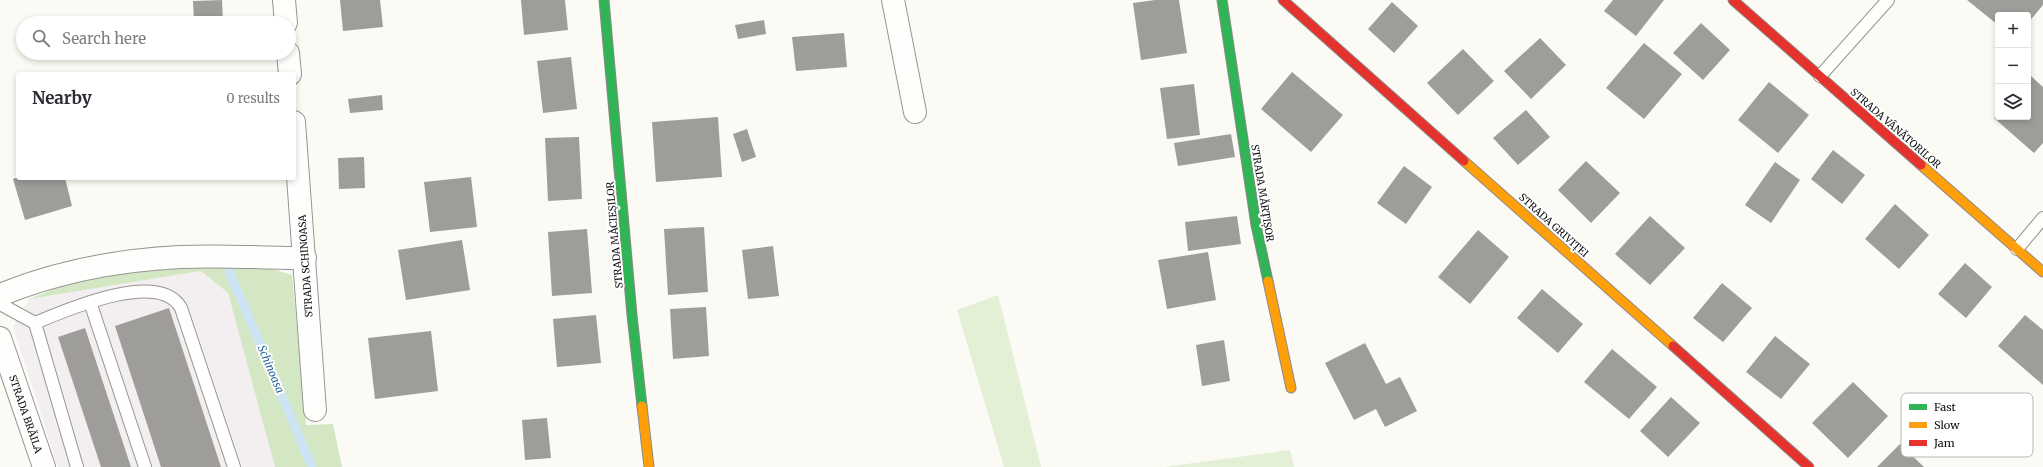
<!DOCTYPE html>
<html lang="en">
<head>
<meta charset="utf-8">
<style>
  :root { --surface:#fff; --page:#f7f7f7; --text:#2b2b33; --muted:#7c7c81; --line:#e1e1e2 }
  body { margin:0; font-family:Merriweather,serif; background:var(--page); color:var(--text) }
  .controls { position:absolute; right:12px; top:12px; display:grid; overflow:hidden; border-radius:4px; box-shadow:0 2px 6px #0003 }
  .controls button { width:36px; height:36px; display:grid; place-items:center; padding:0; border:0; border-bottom:1px solid var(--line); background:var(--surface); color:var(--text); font:20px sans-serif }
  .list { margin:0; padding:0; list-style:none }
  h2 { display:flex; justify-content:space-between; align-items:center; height:52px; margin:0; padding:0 16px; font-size:17px }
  h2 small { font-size:13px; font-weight:400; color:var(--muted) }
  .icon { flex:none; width:22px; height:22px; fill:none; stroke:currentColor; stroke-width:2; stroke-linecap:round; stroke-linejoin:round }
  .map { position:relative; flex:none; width:2043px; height:467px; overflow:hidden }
  .search { position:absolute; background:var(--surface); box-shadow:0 2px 6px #0003; left:16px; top:16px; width:280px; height:44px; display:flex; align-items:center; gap:10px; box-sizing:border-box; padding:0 14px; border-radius:22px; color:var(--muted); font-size:15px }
  .panel { position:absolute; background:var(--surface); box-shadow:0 2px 6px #0003; left:16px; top:72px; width:280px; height:108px; border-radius:4px }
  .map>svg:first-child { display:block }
</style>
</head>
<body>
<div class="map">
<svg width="2043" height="467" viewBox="0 0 2043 467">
  <rect width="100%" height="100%" fill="#fbfaf4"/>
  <!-- industrial -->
  <path fill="#f3eef0" d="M201 271 228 293 275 467H58L13 327 29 299Z"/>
  <!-- green -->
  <path fill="#e3f0d5" d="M998 295 1041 467H1004L957 310Z
    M1290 450 1294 467H1164Z"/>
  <!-- forest -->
  <path fill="#d4e7c4" d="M167 264 260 265 292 275 306 425 333 424 342 467H275L228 293 201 271 29 299 72 282Z"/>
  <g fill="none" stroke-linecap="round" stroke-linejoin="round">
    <!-- stream -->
    <path stroke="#cce4f3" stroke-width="9" d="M229 271 312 467"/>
  </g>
  <!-- building -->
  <path fill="#9f9d9a" d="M222 0 223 23H194L193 1Z
    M340 0H380L383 27 343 31Z
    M521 0H565L568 30 524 35Z
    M1155 0H1179L1187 53 1141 60 1133 3Z
    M1613 0H1664L1636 36 1604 11Z
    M1967 0H2043V5L2028 23V15H1998V25Z
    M1392 2 1418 26 1394 53 1368 29Z
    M764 20 766 34 738 39 735 25Z
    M1701 23 1730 50 1703 80 1673 53Z
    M844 33 847 67 796 71 792 37Z
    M1540 38 1566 65 1531 99 1504 71Z
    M1644 43 1682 74 1644 119 1606 88Z
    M1463 49 1494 81 1458 115 1427 83Z
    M571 57 577 109 543 113 537 61Z
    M1292 72 1343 115 1311 152 1261 109Z
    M2031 76 2043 87V143L2034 153 1994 118 1998 114V117H2028V80Z
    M1769 82 1809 115 1778 153 1738 120Z
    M1194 84 1200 135 1167 139 1160 88Z
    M382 95 383 110 350 113 348 99Z
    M1526 110 1550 137 1518 165 1493 138Z
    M718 117 722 177 656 182 652 122Z
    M747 129 756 157 742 162 733 134Z
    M1231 134 1235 157 1178 166 1174 143Z
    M579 137 582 199 548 201 545 138Z
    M1833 150 1865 175 1842 204 1811 179Z
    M364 157 365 188 339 189 338 158Z
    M1586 161 1620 193 1591 223 1558 190Z
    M1775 162 1800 180 1771 223 1745 205Z
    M1404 166 1432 187 1406 224 1377 203Z
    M18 177 65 178 72 206 25 220 13 179Z
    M471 177 477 227 430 232 424 182Z
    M1895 204 1929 235 1899 269 1865 239Z
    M1237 216 1241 244 1188 251 1185 222Z
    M1650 216 1685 248 1650 285 1615 254Z
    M704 227 708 292 668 295 664 229Z
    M587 229 592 293 552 296 548 232Z
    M1478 230 1509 257 1470 304 1438 277Z
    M462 240 470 290 406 300 398 250Z
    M773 246 779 296 748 299 742 250Z
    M1208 252 1216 300 1167 309 1158 260Z
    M1965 263 1992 287 1966 318 1938 294Z
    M1722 283 1752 308 1723 342 1693 318Z
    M1542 289 1583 324 1558 353 1517 318Z
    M706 307 709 356 673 359 670 309Z
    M169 308 221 467H161L115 326Z
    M596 315 601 363 557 367 553 319Z
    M2025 315 2043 330V385L1998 346Z
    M85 328 131 467H101L58 337Z
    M431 331 438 391 375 399 368 338Z
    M1775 336 1810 364 1781 399 1746 372Z
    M1224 340 1230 381 1202 386 1196 345Z
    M1365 343 1386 384 1400 377 1417 411 1385 427 1376 409 1354 420 1325 363Z
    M1612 349 1657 387 1629 419 1584 382Z
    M1853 382 1888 416 1848 458 1812 423Z
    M1671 397 1700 423 1668 457 1640 431Z
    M547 418 551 458 525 460 522 420Z
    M1900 444 1924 467H1877Z"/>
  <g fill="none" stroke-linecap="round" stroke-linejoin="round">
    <!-- lane casing -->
    <g stroke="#959592" stroke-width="14">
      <path id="lane" d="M1820 76 1888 0
        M2017 249 2043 218
        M90 302 145 467
        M0 304 35 323 77 467
        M35 323C66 310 159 269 181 308L234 467"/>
    </g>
    <!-- street casing -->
    <g stroke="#959592" stroke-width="24">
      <path id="street" d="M284 0 286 23
        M893 0 915 112
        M288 53 290 74
        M294 122 315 410
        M0 295C56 272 120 260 180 257 222 255 264 258 305 258
        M0 338 44 467"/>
    </g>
    <!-- fast casing -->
    <g stroke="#8c8b89" stroke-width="11">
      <path id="fast" d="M604 0 632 315 642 406
        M1222 0 1256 225 1268 281"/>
    </g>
    <!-- slow casing -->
    <g stroke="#8c8b89" stroke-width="11">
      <path id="slow" d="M1464 161 1673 346
        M1921 165 2043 272
        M1268 281 1291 388
        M642 406 649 467"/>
    </g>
    <!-- jam casing -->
    <g stroke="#8c8b89" stroke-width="11">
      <path id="jam" d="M1283 0 1464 161
        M1733 0 1921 165
        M1673 346 1809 467"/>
    </g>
    <!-- lane -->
    <use href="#lane" stroke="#fefefd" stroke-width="12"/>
    <!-- street -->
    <use href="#street" stroke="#fefefd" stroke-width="22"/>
    <!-- fast -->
    <use href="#fast" stroke="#30b455" stroke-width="9"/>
    <!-- slow -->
    <use href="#slow" stroke="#ff9f0a" stroke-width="9"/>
    <!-- jam -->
    <use href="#jam" stroke="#e5322d" stroke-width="9"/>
  </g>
  <g text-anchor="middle" stroke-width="4" stroke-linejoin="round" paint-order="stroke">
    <!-- street labels -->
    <g font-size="10" fill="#0f0f0f" stroke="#fff">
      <text transform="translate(1896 128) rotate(41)" y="4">STRADA VÂNĂTORILOR</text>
      <text transform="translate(1263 193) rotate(81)" y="4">STRADA MĂRȚIȘOR</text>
      <text transform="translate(1554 225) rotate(42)" y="4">STRADA GRIVIȚEI</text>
      <text transform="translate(614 235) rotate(-95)" y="4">STRADA MĂCIEȘILOR</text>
      <text transform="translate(305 266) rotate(-94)" y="4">STRADA SCHINOASA</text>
      <text transform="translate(26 414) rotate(71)" y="4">STRADA BRĂILA</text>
    </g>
    <!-- water labels -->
    <g font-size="11" font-style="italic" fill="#1e5e9b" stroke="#fff">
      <text transform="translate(271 369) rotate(67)" y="4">Schinoasa</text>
    </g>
  </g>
  <!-- legend -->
  <rect x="1901" y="393" width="132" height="64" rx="6" fill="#fff" stroke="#b7b7b7" stroke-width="1"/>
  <rect x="1909" y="404" width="18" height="6" fill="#30b455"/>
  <rect x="1909" y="422" width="18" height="6" fill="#ff9f0a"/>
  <rect x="1909" y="440" width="18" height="6" fill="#e5322d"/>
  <g font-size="11" fill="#0f0f0f">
    <text x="1934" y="411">Fast</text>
    <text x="1934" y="429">Slow</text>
    <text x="1934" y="447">Jam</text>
  </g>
</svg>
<div class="controls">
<button>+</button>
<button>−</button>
<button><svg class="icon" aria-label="layers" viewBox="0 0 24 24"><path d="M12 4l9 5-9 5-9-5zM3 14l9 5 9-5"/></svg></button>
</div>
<div class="search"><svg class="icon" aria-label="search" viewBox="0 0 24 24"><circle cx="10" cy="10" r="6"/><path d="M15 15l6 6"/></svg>Search here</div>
<section class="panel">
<h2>Nearby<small>0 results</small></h2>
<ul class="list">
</ul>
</section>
</div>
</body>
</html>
